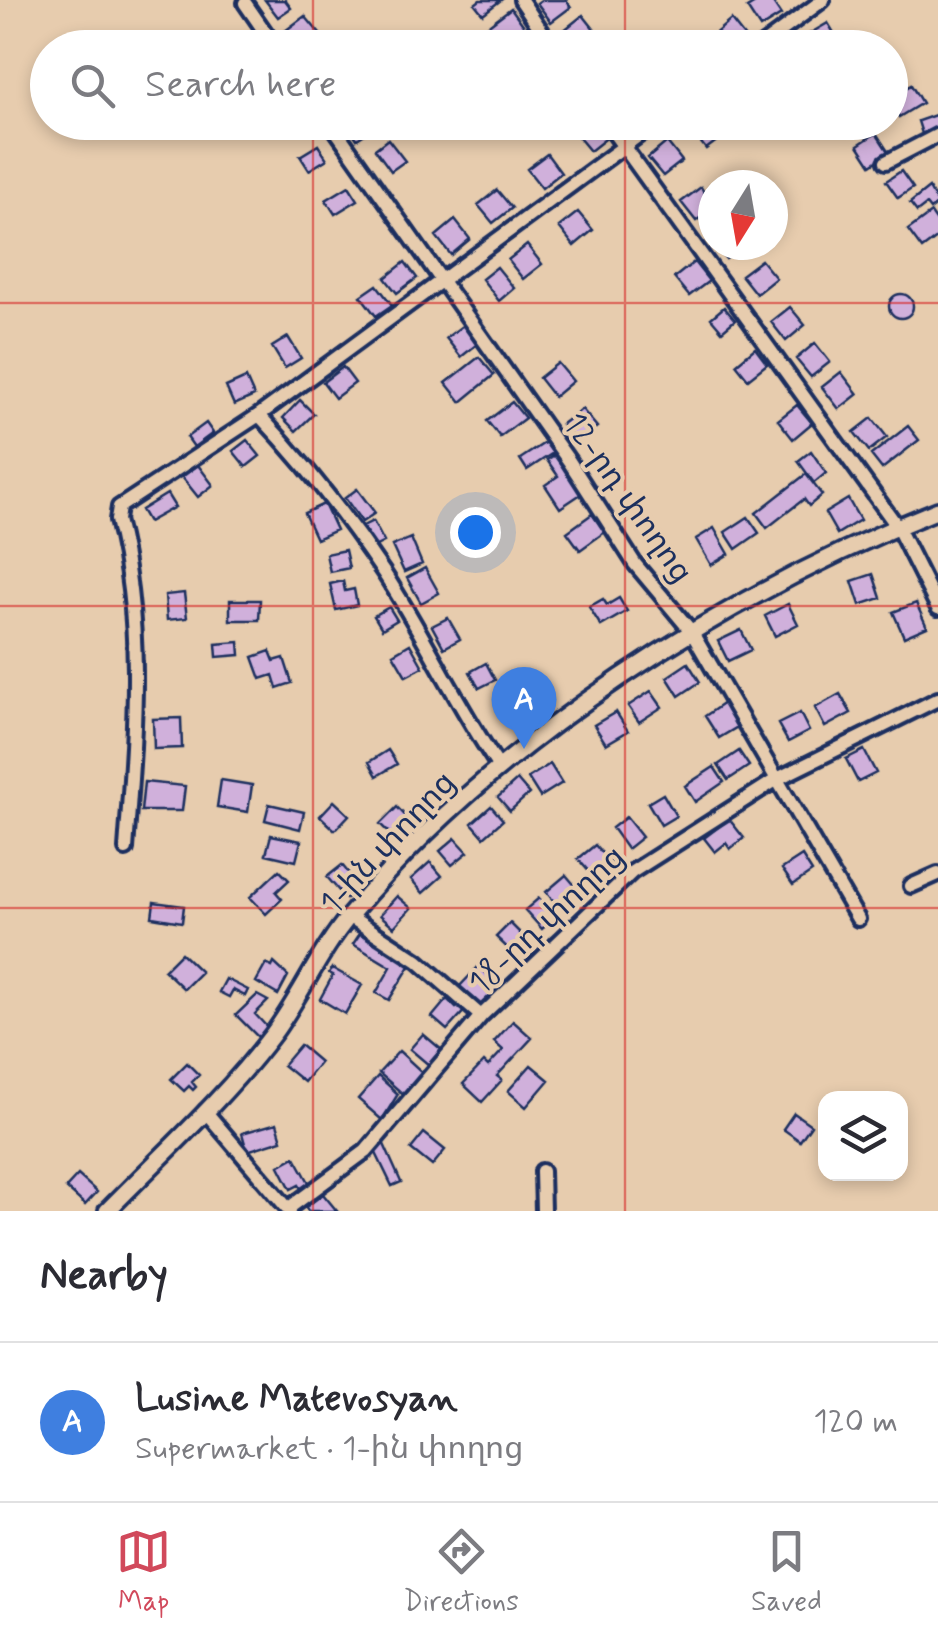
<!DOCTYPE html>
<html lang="en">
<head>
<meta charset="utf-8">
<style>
  :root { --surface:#fff; --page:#f2f2f3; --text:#2b2b33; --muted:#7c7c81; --line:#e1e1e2; --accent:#d1495b }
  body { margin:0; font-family:Mynerve,"Noto Sans Armenian",sans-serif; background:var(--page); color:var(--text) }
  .controls { position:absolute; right:30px; bottom:30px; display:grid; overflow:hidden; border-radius:20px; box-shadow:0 5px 15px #0003 }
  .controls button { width:90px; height:90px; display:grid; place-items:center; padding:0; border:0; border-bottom:2px solid var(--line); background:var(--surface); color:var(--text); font:50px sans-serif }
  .compass { position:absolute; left:698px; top:170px; width:90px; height:90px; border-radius:50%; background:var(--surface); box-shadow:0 5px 15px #0003; rotate:191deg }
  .you { position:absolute; left:475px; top:532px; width:35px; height:35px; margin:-25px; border:8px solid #fff; border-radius:50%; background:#1a73e8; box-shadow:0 0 0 15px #1a73e833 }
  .badge { display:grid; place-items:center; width:65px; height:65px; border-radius:50%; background:var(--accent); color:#fff; font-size:32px; font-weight:700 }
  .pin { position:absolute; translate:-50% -82px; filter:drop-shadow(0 2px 5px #0008) }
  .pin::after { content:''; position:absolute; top:52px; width:35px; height:30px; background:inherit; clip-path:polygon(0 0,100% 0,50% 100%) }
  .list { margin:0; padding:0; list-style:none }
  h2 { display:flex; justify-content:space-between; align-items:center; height:130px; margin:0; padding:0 40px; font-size:42px }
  h2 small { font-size:32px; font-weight:400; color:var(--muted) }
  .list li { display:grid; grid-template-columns:65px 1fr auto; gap:30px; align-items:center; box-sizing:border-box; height:160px; padding:0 40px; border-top:2px solid var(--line) }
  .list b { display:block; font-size:38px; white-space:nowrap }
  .list p { margin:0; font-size:32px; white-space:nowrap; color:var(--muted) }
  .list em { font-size:32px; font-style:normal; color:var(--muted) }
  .icon { flex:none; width:55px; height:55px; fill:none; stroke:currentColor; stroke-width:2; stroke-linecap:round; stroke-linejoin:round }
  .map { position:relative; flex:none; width:938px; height:1211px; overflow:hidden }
  .search { position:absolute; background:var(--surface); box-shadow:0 5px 15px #0003; left:30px; right:30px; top:30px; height:110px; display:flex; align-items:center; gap:25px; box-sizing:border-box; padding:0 35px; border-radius:55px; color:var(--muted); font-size:38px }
  .sheet { height:290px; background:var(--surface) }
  nav { display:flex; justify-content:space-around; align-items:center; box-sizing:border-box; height:140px; border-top:2px solid var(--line); background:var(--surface); font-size:28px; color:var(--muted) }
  nav a { display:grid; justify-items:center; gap:5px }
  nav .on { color:var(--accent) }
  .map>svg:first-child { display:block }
</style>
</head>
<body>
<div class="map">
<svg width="938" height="1211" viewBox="0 0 938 1211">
  <rect width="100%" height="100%" fill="#e7ccae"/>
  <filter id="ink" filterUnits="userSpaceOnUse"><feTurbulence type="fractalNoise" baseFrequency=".01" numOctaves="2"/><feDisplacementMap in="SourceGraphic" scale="20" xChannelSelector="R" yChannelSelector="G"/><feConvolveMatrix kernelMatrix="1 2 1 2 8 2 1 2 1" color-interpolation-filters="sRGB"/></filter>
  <g filter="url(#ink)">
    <!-- building -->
    <path fill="#d0b0db" stroke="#1b2f5e" stroke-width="2.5" d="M265 0H285L291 8 278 17Z
      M480 0H501L483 14 475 4Z
      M541 0H566L571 7 551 22 537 3Z
      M760 0H771L781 15 760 28 747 8Z
      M511 8 524 26 499 45 486 27Z
      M583 15 598 34 577 48 563 31Z
      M305 16 320 34 299 48 285 31Z
      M731 20 746 39 736 48H721L712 36Z
      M828 23 843 48H794L792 44Z
      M911 85 922 103 899 117 890 98Z
      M938 114V132L923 137 918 121Z
      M351 122H379L380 124 357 139 348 125Z
      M588 122H599L609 136 590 151 575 133Z
      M700 122H710L722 137 706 149 691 130Z
      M876 133 889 153 871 165 858 145Z
      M388 139 405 161 391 171 375 149Z
      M667 142 682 161 663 176 648 158Z
      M318 145 327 159 309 170 300 156Z
      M547 154 561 173 542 188 527 169Z
      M901 171 913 188 898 198 886 181Z
      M349 186 358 200 335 214 326 200Z
      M701 187 713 208 696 221 681 202Z
      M929 188 938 204 930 210 926 205 917 212 910 203Z
      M497 190 512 208 493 223 478 205Z
      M578 212 593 230 574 246 559 227Z
      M931 213 938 223V237L922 249 908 230Z
      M455 220 470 239 451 255 436 236Z
      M527 245 542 264 523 279 508 260Z
      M714 245H744L726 259Z
      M761 260 776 278 756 294 741 275Z
      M405 262 417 278 397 293 385 278Z
      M694 262 709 281 689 296 674 278Z
      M497 267 514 288 499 301 482 279Z
      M377 285 392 305 376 316 361 296Z
      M889 306a12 12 0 1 1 24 0a12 12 0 1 1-24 0Z
      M724 307 735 320 722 331 711 318Z
      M790 307 805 325 786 341 771 322Z
      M466 323 481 341 461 357 446 338Z
      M288 337 301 358 285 368 272 347Z
      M815 343 830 362 811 377 796 359Z
      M755 348 767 364 748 379 736 364Z
      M479 357 494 375 461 402 446 383Z
      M558 363 573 381 554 397 539 378Z
      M343 367 355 383 335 398 323 382Z
      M841 372 858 394 839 409 822 387Z
      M246 378 254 396 234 405 226 387Z
      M300 400 314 414 296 431 283 418Z
      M512 402 525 418 500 437 487 421Z
      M797 405 812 423 793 439 778 420Z
      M582 409 597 427 577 442 562 424Z
      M872 418 887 437 869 451 854 432Z
      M206 423 213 433 194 447 187 437Z
      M908 426 919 440 882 469 871 455Z
      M247 440 260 456 246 467 233 451Z
      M546 442 553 453 527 470 520 459Z
      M811 451 826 473 814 483 798 461Z
      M557 453 584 492 560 508 545 485 558 476 547 460Z
      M198 465 213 485 198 497 182 477Z
      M806 474 822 495 809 506 804 499 767 528 756 513Z
      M357 489 375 513 362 522 345 498Z
      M167 494 175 507 148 522 141 510Z
      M848 499 860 520 837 534 825 513Z
      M324 504 336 530 316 539 304 513Z
      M592 514 605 532 580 550 567 532Z
      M748 517 759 533 736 549 725 532Z
      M373 521 384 542 370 549 359 528Z
      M714 528 729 554 711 565 696 539Z
      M411 538 422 564 404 572 392 546Z
      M345 550 349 568 330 572 326 554Z
      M425 568 439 593 421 603 407 578Z
      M873 574 881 598 860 605 852 581Z
      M343 581 345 591 354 589 357 605 336 610 330 584Z
      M184 593 187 618 167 620 165 595Z
      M619 598 627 611 601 626 589 607 603 599 607 605Z
      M230 600H260L259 620H230Z
      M916 603 927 627 904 637 893 612Z
      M788 604 798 624 775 636 765 616Z
      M389 607 397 620 382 629 374 616Z
      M448 618 460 639 444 648 432 626Z
      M741 630 751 650 728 661 718 641Z
      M239 642 240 655 217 657 216 644Z
      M410 644 423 667 406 676 393 654Z
      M270 651 274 661 284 658 292 683 277 688 273 675 261 679 253 657Z
      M486 663 495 680 479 688 470 672Z
      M688 663 700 682 679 696 667 677Z
      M529 675 530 684 546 683 548 710 507 713 505 687 521 686 520 676Z
      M651 691 662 707 639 722 628 706Z
      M840 694 851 713 825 727 815 708Z
      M724 703 739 726 719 738 705 716Z
      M616 712 628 731 606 744 594 725Z
      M800 713 809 731 788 742 778 724Z
      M181 718 182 748 154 749 153 719Z
      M388 750 397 764 377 776 369 762Z
      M864 750 876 773 858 782 846 759Z
      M739 751 749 766 728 780 718 765Z
      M550 764 562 783 540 797 528 778Z
      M714 767 724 782 695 802 685 786Z
      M221 780 252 785 248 812 217 807Z
      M517 780 529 794 510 811 498 797Z
      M144 782 185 786 182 811H141Z
      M663 794 676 816 661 825 648 803Z
      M334 801 349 815 335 830 320 816Z
      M269 804 304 812 300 829 265 820Z
      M491 806 503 820 484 837 472 823Z
      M397 807 411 822 395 839 380 824Z
      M626 817 642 837 627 849 612 828Z
      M729 819 744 838 730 849 726 843 715 852 704 838Z
      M271 835 301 841 296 861 266 854Z
      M455 838 468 852 452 865 440 851Z
      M595 845 614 867 597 881 578 859Z
      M802 856 812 872 793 885 782 869Z
      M430 862 442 876 423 893 411 879Z
      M342 865 360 887 346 899 327 877Z
      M279 870 289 880 276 892 282 899 266 914 250 897Z
      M566 875 583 895 563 912 546 892Z
      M397 896 411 908 394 927 380 915Z
      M539 898 556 917 542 929 525 910Z
      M154 902 184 906 182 922 152 917Z
      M510 923 533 946 520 960 496 937Z
      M361 932 412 963 389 1000 376 993 391 967 353 944Z
      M181 953 201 972 184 989 164 970Z
      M274 963 288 976 278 995 256 982 266 964 272 967Z
      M479 966 501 988 481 1009 459 987Z
      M332 968 362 985 345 1014 320 999 333 975 329 973Z
      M226 979 248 990 245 996 233 990 229 997 219 992Z
      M257 995 268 1001 255 1014 267 1027 259 1038 236 1015Z
      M447 999 456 1008 461 1003 467 1008 447 1030 432 1017Z
      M513 1021 532 1038 497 1076 502 1080 482 1102 463 1084 484 1062 488 1066 503 1050 494 1042Z
      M423 1034 443 1051 430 1066 410 1049Z
      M300 1045 320 1062 304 1082 283 1065Z
      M399 1051 424 1074 404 1095 379 1073Z
      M187 1063 199 1075 192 1082 196 1087 193 1090 189 1086 184 1091 171 1079Z
      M531 1065 549 1080 526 1107 508 1091Z
      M378 1076 398 1094 382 1120 358 1099Z
      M794 1113 811 1125 800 1141 783 1129Z
      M277 1123 282 1140 247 1151 242 1133Z
      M424 1133 445 1150 432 1166 411 1149Z
      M383 1142 401 1182 392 1186 375 1151Z
      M295 1157 311 1186 302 1190 299 1185 291 1189 279 1166Z
      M78 1175 97 1192 85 1205 66 1188Z
      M323 1194 337 1211H308L306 1207Z"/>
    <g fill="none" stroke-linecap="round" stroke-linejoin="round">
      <!-- minor casing -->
      <g stroke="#1b2f5e" stroke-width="20">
        <path id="minor" d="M521 0 553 48
          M245 3 276 48
          M758 48 823 0
          M330 122 569 461 635 564 691 631 858 919
          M606 122 897 526 938 608
          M886 162 938 135
          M259 415C306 465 346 516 384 573 425 636 456 704 499 767
          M126 849C134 737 145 629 117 520L119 507 259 415 657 122
          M911 886 938 874
          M349 916 418 961 481 1016
          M205 1111 290 1211
          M542 1171 543 1211
          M289 1208 366 1151 481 1016 632 872 779 778 938 699"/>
      </g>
      <!-- major casing -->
      <g stroke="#1b2f5e" stroke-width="22">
        <path id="major" d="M107 1211C163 1154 225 1098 273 1034 301 996 320 950 351 914 497 739 728 593 938 510"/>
      </g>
      <!-- minor -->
      <use href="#minor" stroke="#e7ccae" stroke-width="12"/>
      <!-- major -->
      <use href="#major" stroke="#e7ccae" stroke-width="15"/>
    </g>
  </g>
  <!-- grid -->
  <path fill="none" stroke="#d62828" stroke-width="2.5" stroke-opacity="0.55" d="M313 0V48M625 0V48M313 122V1211M625 122V1211M0 303H938M0 606H938M0 908H938"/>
  <g text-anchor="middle" stroke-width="8" stroke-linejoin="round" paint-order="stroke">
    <!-- street labels -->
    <g font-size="32" fill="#1b2f5e" stroke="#e7ccae">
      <text transform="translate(629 497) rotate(55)" y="11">12-րդ փողոց</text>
      <text transform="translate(387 842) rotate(-47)" y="11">1-ին փողոց</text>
      <text transform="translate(546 919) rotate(-43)" y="11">18-րդ փողոց</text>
    </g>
  </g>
</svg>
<div class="controls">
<button><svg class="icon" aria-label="layers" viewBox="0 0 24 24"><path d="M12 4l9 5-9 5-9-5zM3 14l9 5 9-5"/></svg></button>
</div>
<svg class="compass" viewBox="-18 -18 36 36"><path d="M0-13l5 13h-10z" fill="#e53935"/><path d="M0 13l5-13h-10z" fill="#7c7c81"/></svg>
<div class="you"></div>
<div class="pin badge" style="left:524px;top:749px;background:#3f7fe0">A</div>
<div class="search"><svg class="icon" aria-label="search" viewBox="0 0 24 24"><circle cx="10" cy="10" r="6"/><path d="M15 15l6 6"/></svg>Search here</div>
</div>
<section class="sheet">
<h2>Nearby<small></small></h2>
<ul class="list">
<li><span class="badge" style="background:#3f7fe0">A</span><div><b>Lusine Matevosyan</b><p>Supermarket · 1-ին փողոց</p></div><em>120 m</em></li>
</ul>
</section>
<nav>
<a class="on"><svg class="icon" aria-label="map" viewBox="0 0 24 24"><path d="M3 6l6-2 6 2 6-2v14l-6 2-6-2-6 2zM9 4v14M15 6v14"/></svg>Map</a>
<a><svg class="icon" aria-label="directions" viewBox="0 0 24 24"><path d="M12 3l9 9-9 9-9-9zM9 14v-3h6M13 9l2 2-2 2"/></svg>Directions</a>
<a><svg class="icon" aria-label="saved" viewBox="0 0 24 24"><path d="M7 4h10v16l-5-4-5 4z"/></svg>Saved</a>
</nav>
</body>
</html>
